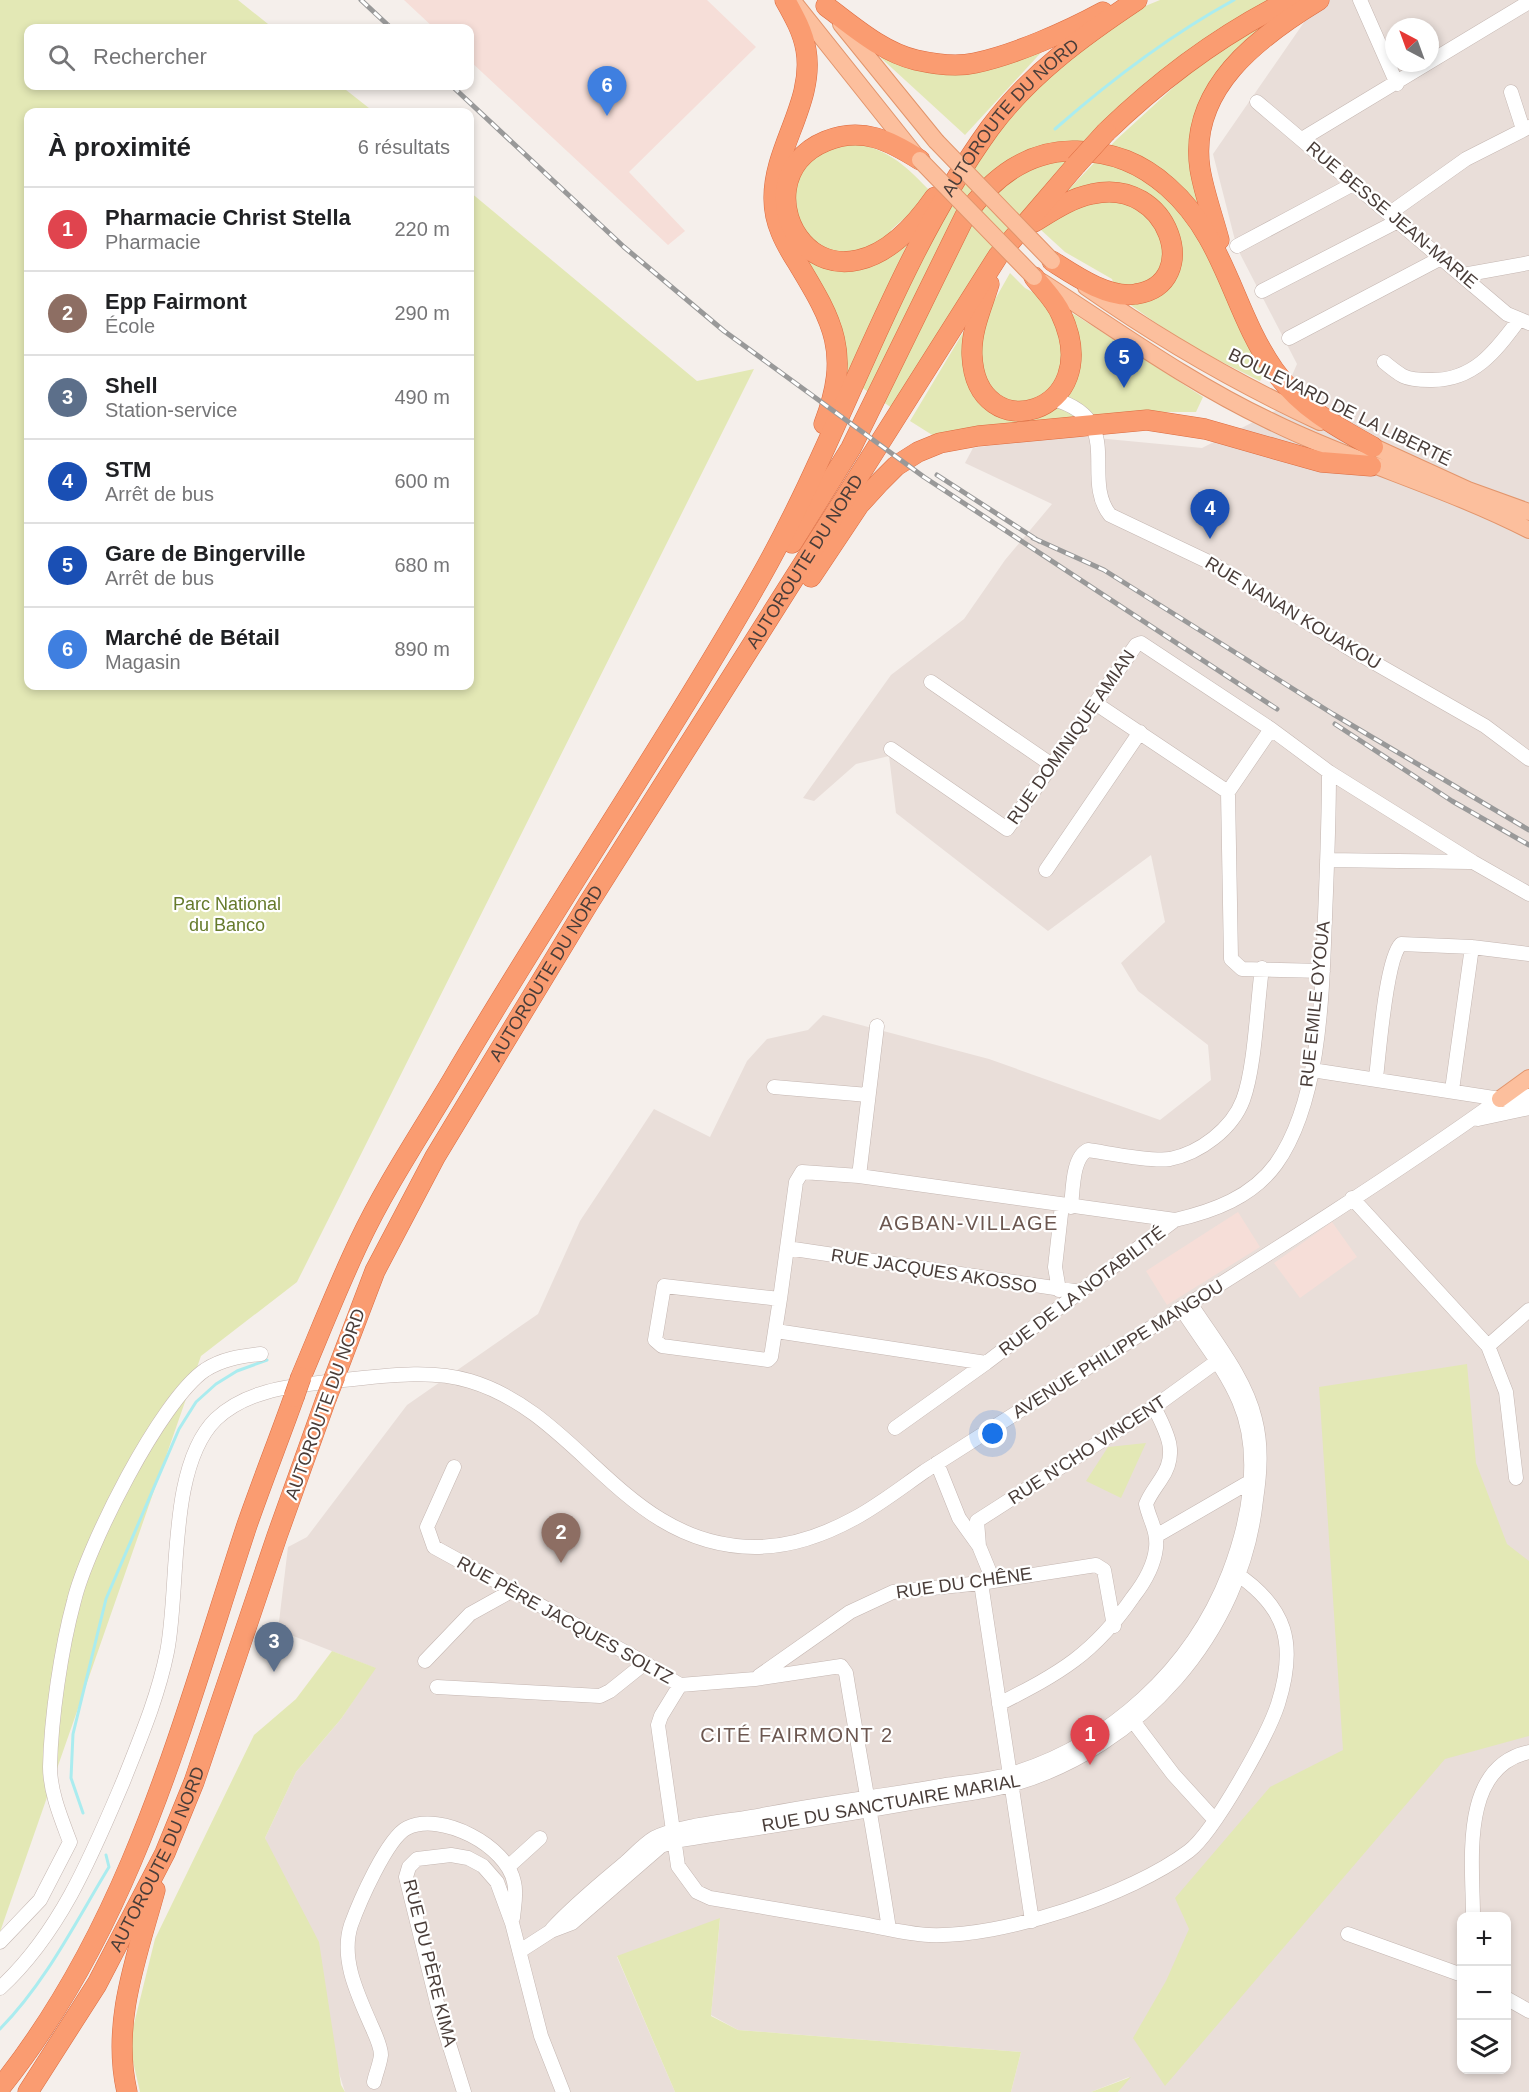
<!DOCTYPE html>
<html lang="fr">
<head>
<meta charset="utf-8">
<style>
  :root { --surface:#fff; --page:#f2f2f2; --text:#202124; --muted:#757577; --line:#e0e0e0; --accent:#f5224d }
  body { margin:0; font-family:Arial,sans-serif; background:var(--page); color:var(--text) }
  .controls { position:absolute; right:18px; bottom:18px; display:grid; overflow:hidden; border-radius:12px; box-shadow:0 3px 9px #0003 }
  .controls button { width:54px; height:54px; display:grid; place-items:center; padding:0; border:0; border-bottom:2px solid var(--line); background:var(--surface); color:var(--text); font:30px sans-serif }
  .compass { position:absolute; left:1385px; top:18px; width:54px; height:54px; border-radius:50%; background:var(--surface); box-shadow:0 3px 9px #0003; rotate:319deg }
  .you { position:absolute; left:993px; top:1434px; width:21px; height:21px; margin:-15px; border:4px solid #fff; border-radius:50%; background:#1a73e8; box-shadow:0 0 0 9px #1a73e833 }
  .badge { display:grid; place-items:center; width:39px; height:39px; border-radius:50%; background:var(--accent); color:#fff; font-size:20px; font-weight:700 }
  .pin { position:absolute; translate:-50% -50px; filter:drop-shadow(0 2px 3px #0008) }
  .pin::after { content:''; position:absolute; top:32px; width:21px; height:18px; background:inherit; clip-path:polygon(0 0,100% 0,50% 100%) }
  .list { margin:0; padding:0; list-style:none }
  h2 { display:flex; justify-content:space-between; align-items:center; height:78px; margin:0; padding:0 24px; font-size:26px }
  h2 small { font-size:20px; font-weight:400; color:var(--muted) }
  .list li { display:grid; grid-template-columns:39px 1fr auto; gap:18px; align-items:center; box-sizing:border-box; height:84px; padding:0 24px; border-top:2px solid var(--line) }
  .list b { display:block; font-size:22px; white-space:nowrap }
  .list p { margin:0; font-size:20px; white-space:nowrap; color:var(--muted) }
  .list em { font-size:20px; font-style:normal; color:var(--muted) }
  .icon { flex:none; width:33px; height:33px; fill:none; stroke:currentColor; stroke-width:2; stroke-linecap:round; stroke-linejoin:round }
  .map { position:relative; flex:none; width:1529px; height:2092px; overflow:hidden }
  .search { position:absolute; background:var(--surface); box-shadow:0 3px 9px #0003; left:24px; top:24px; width:450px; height:66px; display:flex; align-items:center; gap:15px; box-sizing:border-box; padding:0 21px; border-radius:12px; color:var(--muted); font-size:22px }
  .panel { position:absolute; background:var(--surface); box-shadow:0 3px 9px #0003; left:24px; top:108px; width:450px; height:582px; border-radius:12px }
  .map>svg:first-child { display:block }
</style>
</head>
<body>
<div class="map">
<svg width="1529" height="2092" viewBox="0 0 1529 2092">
  <rect width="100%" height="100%" fill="#f5efeb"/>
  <!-- residential -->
  <path fill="#e9ded9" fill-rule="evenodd" d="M1327 0H1529V2092H1118L1129 2077 1091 2092H1011L1021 2052 738 2030 711 2015 720 1919 617 1957 675 2092H345L265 1838 296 1772 341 1719 375 1668 278 1630 288 1547 307 1537 407 1405 538 1314 580 1221 654 1109 710 1137 747 1061 767 1039 808 1030 823 1015 989 1059 1160 1120 1211 1080 1208 1045 1138 991 1121 963 1165 922 1151 855 1048 931 896 813 889 756 856 764 814 801 803 798 891 675 964 619 1005 560 1052 504 965 463 973 448 1065 435 1202 448 1277 410 1297 364 1237 248 1213 154 1318 2ZM1394 27H1430V63H1394ZM1462 1916H1506V2070H1462Z"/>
  <!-- commercial -->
  <path fill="#f6ded8" d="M404 0H707L756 47 629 172 685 231 668 245 470 61V28H434Z
    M1238 1212 1260 1247 1167 1305 1146 1271Z
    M1332 1222 1357 1257 1300 1298 1274 1263Z"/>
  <!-- green -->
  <path fill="#e3e8b5" d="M0 0H238L273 28H28V86H341L374 112H28V686H470V192L697 381 754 369 297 1282 201 1356 0 1932Z
    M1160 0H1275L1176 60 1136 91 1099 125 991 253 892 408 861 387 903 288 989 142 1040 82 1138 9Z
    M1291 10 1226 65 1194 171 1267 368 1260 381 1198 350 1156 323 1118 296 1112 279 1065 252 1041 230 1055 218 1053 206 1116 140 1188 74 1228 45Z
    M1048 45 965 135 881 58 883 55 902 63Z
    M846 140C889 151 899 159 930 191L907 216 891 230 907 245 846 376V353L799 254 795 179 803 163Z
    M1010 273 1025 288 1077 316 1203 397 1196 412H1132L937 438 910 421 970 321 985 317Z
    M1467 1364 1476 1463 1507 1544 1529 1561V1736L1445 1759 1165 2086 1133 2038 1166 1981 1189 1929 1175 1898 1270 1787 1343 1750 1319 1387Z
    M1146 1443 1121 1498 1086 1481 1108 1447Z
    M332 1651 376 1668 341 1719 296 1772 265 1838 319 1942 341 2085 345 2092H140L129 2044 155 1939 254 1735 296 1699Z
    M720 1918 711 2016 738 2030 1021 2052 1011 2092H675L617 1956Z
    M1131 2077 1118 2092H1091Z"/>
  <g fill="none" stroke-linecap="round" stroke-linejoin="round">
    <!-- stream -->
    <path stroke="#aaecef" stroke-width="3" d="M1055 129C1111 80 1168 36 1234 0
      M83 1813 71 1778 73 1734 106 1599 179 1429 196 1402 216 1384 237 1371 267 1360
      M0 2029C46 1982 75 1923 109 1867L106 1855"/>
    <!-- minor casing -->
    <g stroke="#c4b6b1" stroke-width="15">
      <path id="minor" d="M1360 0 1397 84
        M1511 92 1523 129
        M1257 102 1507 314 1529 323
        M1302 139 1529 2
        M1390 213 1466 159 1529 127
        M1237 246 1355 183
        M1463 275 1529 263
        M1262 291 1398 221
        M1289 338 1441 258
        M1384 362C1390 367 1396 372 1403 376 1411 380 1422 380 1430 380 1473 381 1495 352 1518 321
        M1053 399C1127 420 1080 477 1110 515L1213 564 1352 650 1485 726 1529 759
        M931 682 1052 765
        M1095 703 1228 792
        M1271 729 1329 772
        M891 749 1007 829 1136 645 1141 643 1271 729 1228 792 1231 959 1242 969 1323 971
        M1327 860 1470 862
        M1046 870 1140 732
        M1312 1070 1500 1099 1529 1096
        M1376 1078C1379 1053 1386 958 1401 944L1472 947 1529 954
        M774 1087 868 1095
        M1452 1090 1472 947
        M1478 1119 1529 1108
        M859 1176 877 1026
        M1352 1198 1488 1346 1506 1392 1516 1478
        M1071 1207C1073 1191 1072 1157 1088 1150 1109 1153 1151 1162 1170 1159 1200 1153 1232 1129 1243 1100 1255 1068 1257 1005 1262 968
        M787 1248 1081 1292
        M664 1286 780 1299 771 1357 768 1360 662 1346 655 1340Z
        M1059 1290 1055 1267 1062 1205
        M780 1299 796 1182 802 1172 859 1176 1175 1220C1214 1211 1252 1197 1276 1164 1321 1101 1322 992 1325 917 1327 869 1329 821 1329 772L1473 862 1529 894
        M776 1331 986 1363 1175 1220
        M1488 1346 1529 1310
        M895 1428 986 1363
        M937 1463 959 1518 979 1546 993 1580
        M454 1467 427 1527 434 1547 645 1663 680 1685 755 1679 841 1666 846 1673C860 1759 876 1843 889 1929
        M1156 1536 1251 1481
        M979 1546 977 1521 1154 1407 1216 1362
        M981 1583 1032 1921
        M425 1661 470 1614 513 1590
        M759 1676 850 1612 893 1592 981 1583 1096 1565 1104 1570 1114 1626
        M680 1685 661 1716 658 1725 678 1866 697 1892 710 1898C759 1906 808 1915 857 1923 881 1927 905 1934 929 1935 1002 1938 1131 1895 1189 1851 1214 1832 1268 1735 1278 1704 1297 1644 1287 1607 1234 1572
        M437 1687 600 1696 610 1691 645 1663
        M999 1704C1060 1673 1094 1654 1133 1597 1144 1583 1154 1566 1156 1548 1158 1531 1149 1519 1146 1504 1150 1494 1156 1487 1161 1479 1179 1453 1167 1433 1154 1407
        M1133 1721 1173 1774 1214 1819
        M508 1867 540 1838
        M1473 1916C1473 1863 1459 1767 1529 1752
        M552 1929C574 1905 600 1884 625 1863 634 1855 644 1844 654 1838 679 1825 732 1821 762 1815 823 1803 885 1796 946 1785 967 1782 990 1780 1011 1774 1110 1744 1192 1669 1229 1573 1249 1521 1262 1454 1239 1401 1225 1368 1200 1338 1181 1308
        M1348 1934 1462 1975
        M0 1942 40 1900 70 1842C61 1818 50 1792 50 1767 51 1718 61 1649 74 1601 87 1547 160 1401 205 1370 222 1359 241 1356 261 1354
        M520 1951 551 1931 572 1923 661 1846 675 1841C757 1828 839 1816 921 1801 950 1796 982 1793 1011 1785 1139 1749 1242 1633 1256 1500 1260 1473 1262 1446 1255 1419 1245 1377 1213 1339 1190 1303
        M0 1988C60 1933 92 1855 123 1782 140 1739 158 1697 167 1652 180 1588 167 1467 216 1419 248 1389 293 1386 334 1381 377 1377 428 1368 470 1381 581 1414 624 1546 755 1547 790 1547 824 1535 855 1518 879 1505 902 1487 925 1471 975 1439 1025 1407 1076 1375 1218 1285 1363 1197 1500 1099
        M1506 1998 1529 2011
        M374 2082C376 2073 380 2064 381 2055 381 2046 375 2034 371 2025 358 1995 340 1959 351 1925 359 1903 387 1838 407 1828 441 1811 507 1846 514 1882 517 1893 514 1906 513 1918
        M464 2092 440 2015 406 1877 409 1867 417 1859 451 1855 468 1858 483 1866 497 1882 512 1923 541 2036 563 2092"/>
    </g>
    <!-- major casing -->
    <g stroke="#e2956c" stroke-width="18">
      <path id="major" d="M792 0 917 157
        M841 24 936 141
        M1042 282C1117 330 1188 382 1268 420 1353 462 1445 487 1529 530
        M1086 287C1160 339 1238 384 1320 422
        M1363 442 1468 490 1529 512
        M1500 1099 1529 1078"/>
    </g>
    <!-- highway casing -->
    <g stroke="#db6b40" stroke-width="21">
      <g id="highway">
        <path d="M785 0C794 16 803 32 806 50 815 102 773 148 774 199 774 223 785 243 797 262 834 323 851 353 824 424"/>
        <path d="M826 6C853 26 882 52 916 60 934 64 957 67 975 63 1016 54 1066 32 1103 12"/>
        <path d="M1106 132C1161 79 1221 34 1290 0"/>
        <path d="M920 160C890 141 862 126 826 141 728 181 826 354 935 197"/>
        <path d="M1034 222C1052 211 1071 198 1092 194 1169 176 1204 284 1136 294 1108 299 1074 275 1052 261"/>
        <path d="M1219 240C1213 217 1204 193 1200 169 1188 89 1258 37 1319 0"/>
        <path d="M989 284C982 307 971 330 972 355 976 451 1108 415 1061 314 1055 300 1043 289 1034 277"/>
        <path d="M792 543 851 448 965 216C992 178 1029 149 1077 151 1113 152 1141 163 1168 187 1226 238 1232 310 1274 370 1300 407 1335 426 1373 447"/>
        <path d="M811 577 859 505 880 482 896 466 918 452 940 443 978 436 1147 420 1205 429 1321 462 1371 466"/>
        <path id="s1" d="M335 1376 375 1271 435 1157 588 904 998 256 1076 165"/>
        <path id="s2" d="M301 1377C320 1332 338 1286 359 1242 386 1185 421 1133 453 1079 552 910 663 748 760 578 843 432 891 265 990 128 1029 75 1083 36 1137 0"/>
        <path d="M0 2088C133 1922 182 1722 247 1525 262 1482 279 1439 294 1397"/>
        <path id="s3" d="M28 2092 97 1984 165 1853 194 1782 277 1536 326 1399"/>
        <path d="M127 2092C111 2023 137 1956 155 1890"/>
      </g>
    </g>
    <!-- minor -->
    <use href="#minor" stroke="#fff" stroke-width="14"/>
    <!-- major -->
    <use href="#major" stroke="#fcbf9d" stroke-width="16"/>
    <!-- highway -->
    <use href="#highway" stroke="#fa9c71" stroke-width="20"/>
    <!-- rail casing -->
    <g stroke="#999" stroke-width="5">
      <path id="rail" d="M361 0 391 28
        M452 86 624 247 724 331 924 477 1277 709
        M937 475 1039 541
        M1033 538 1104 570 1333 714 1529 830
        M1335 724 1452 801 1529 845"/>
    </g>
    <!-- rail -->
    <use href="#rail" stroke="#fff" stroke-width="3" stroke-dasharray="9" stroke-linecap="butt"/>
    <!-- major-bridge casing -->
    <g stroke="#e2956c" stroke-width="18" stroke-linecap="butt">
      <path id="major-bridge" d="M936 141 1052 261
        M920 160 1034 277"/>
    </g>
    <!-- highway-bridge casing -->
    <g stroke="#db6b40" stroke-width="21" stroke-linecap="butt">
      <path id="highway-bridge" d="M1076 165 1106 132
        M294 1397 301 1377
        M326 1399 335 1376"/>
    </g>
    <!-- major-bridge -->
    <use href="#major-bridge" stroke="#fcbf9d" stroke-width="16"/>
    <!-- highway-bridge -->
    <use href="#highway-bridge" stroke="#fa9c71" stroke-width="20"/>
  </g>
  <g text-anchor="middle" stroke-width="4.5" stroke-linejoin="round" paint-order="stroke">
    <!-- street labels -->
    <g font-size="18" fill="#493d39" stroke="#fff">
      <text dy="6" stroke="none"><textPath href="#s2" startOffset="1450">AUTOROUTE DU NORD</textPath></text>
      <text transform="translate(1392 215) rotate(40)" y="6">RUE BESSE JEAN-MARIE</text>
      <text transform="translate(1340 407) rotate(26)" y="6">BOULEVARD DE LA LIBERTÉ</text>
      <text dy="6" stroke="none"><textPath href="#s1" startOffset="942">AUTOROUTE DU NORD</textPath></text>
      <text transform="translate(1293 613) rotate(31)" y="6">RUE NANAN KOUAKOU</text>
      <text transform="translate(1071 737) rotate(-55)" y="6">RUE DOMINIQUE AMIAN</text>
      <text dy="6" stroke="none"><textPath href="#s1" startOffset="456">AUTOROUTE DU NORD</textPath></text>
      <text transform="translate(1315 1004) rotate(-84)" y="6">RUE EMILE OYOUA</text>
      <text transform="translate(934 1271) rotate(9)" y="6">RUE JACQUES AKOSSO</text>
      <text transform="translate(1082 1291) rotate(-37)" y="6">RUE DE LA NOTABILITÉ</text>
      <text transform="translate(1118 1349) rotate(-32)" y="6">AVENUE PHILIPPE MANGOU</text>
      <text transform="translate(325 1404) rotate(-70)" y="6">AUTOROUTE DU NORD</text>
      <text transform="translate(1087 1450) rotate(-33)" y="6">RUE N'CHO VINCENT</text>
      <text transform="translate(964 1583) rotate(-8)" y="6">RUE DU CHÊNE</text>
      <text transform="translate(565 1620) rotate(29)" y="6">RUE PÈRE JACQUES SOLTZ</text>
      <text transform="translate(891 1803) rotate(-10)" y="6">RUE DU SANCTUAIRE MARIAL</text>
      <text dy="6" stroke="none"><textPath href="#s3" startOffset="267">AUTOROUTE DU NORD</textPath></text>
      <text transform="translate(430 1963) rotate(76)" y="6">RUE DU PÈRE KIMA</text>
    </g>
    <!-- park labels -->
    <g font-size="18" fill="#667b2c" stroke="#fff">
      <text x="227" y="910">Parc National<tspan x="227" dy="21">du Banco</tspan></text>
    </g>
    <!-- neighbourhood labels -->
    <g font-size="20" letter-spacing="1.5" fill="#6c5750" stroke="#fff">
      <text x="969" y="1230">AGBAN-VILLAGE</text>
      <text x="797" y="1742">CITÉ FAIRMONT 2</text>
    </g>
  </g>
</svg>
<div class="controls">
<button>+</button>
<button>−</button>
<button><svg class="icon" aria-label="layers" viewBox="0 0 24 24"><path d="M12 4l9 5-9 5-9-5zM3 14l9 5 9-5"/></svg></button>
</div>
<svg class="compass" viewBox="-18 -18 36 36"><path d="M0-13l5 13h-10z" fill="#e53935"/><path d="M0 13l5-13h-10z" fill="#757577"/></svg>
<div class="you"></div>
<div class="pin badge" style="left:1090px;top:1765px;background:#e0444e">1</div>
<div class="pin badge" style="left:561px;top:1563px;background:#8d6e63">2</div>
<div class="pin badge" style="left:274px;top:1672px;background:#5c6f8a">3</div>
<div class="pin badge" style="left:1210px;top:539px;background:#1a4fb4">4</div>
<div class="pin badge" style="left:1124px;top:388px;background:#1a4fb4">5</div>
<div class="pin badge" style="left:607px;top:116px;background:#3f7fe0">6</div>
<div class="search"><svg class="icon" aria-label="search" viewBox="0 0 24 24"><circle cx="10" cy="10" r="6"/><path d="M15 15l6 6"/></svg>Rechercher</div>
<section class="panel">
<h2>À proximité<small>6 résultats</small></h2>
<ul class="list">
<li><span class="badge" style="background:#e0444e">1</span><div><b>Pharmacie Christ Stella</b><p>Pharmacie</p></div><em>220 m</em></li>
<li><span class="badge" style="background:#8d6e63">2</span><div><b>Epp Fairmont</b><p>École</p></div><em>290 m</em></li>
<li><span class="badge" style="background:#5c6f8a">3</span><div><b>Shell</b><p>Station-service</p></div><em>490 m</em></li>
<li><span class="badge" style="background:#1a4fb4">4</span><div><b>STM</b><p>Arrêt de bus</p></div><em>600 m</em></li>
<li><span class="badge" style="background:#1a4fb4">5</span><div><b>Gare de Bingerville</b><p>Arrêt de bus</p></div><em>680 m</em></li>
<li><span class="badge" style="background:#3f7fe0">6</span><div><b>Marché de Bétail</b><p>Magasin</p></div><em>890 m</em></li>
</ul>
</section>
</div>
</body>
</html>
